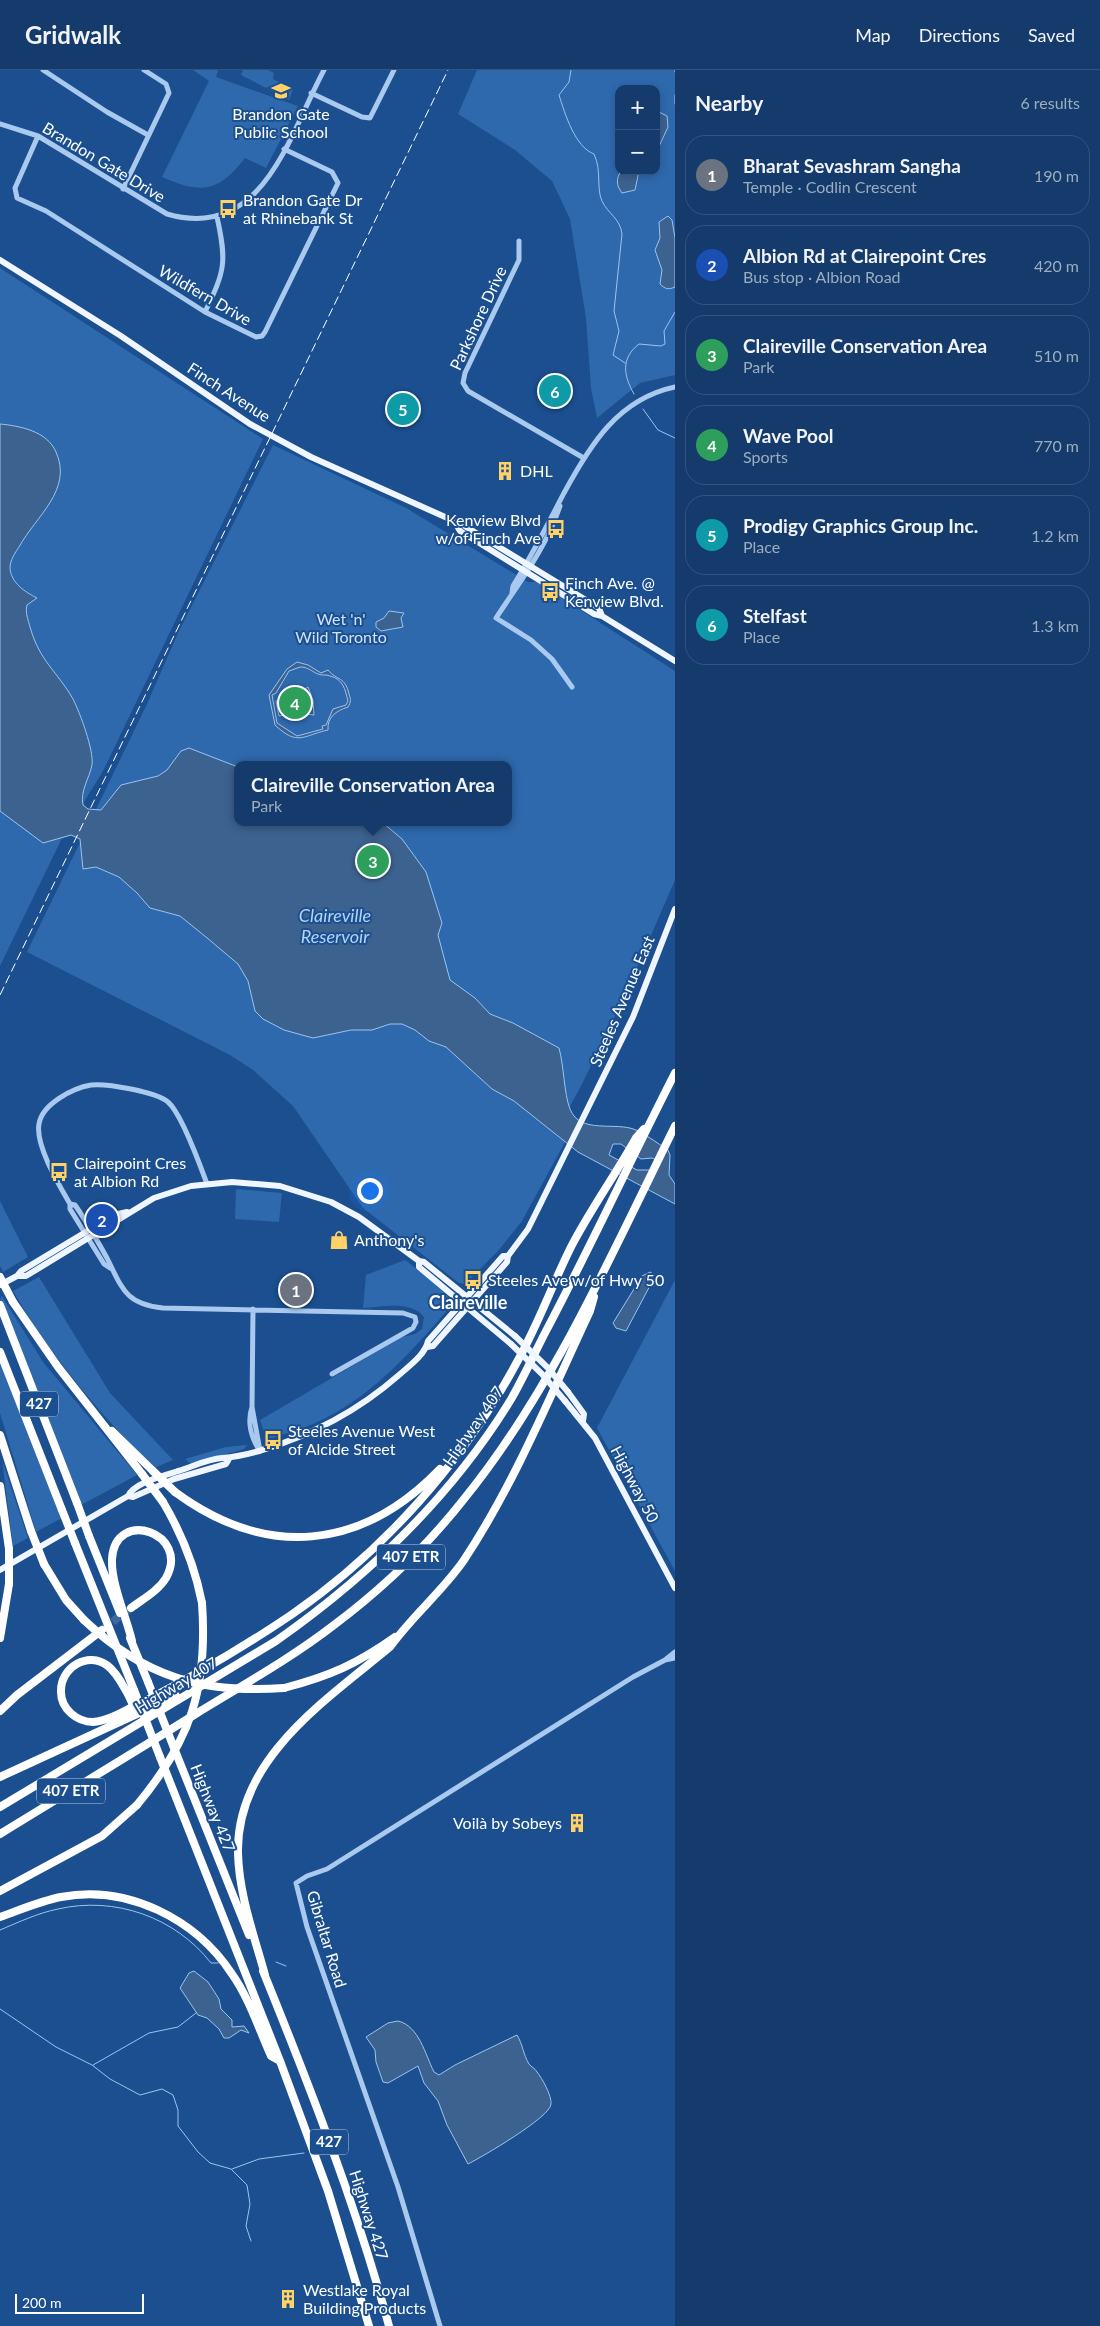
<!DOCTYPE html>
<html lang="en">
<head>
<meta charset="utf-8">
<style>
  :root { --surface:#143b6b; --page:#214673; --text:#f1f3f6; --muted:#9dadc1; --line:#33557e; --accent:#ffd166 }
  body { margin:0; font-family:Lato,sans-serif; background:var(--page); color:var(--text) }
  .controls { position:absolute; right:15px; top:15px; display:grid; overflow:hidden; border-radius:10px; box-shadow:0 2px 8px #0003 }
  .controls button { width:45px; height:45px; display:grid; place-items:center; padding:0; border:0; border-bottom:1px solid var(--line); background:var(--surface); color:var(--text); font:25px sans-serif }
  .scale { position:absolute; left:15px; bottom:12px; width:129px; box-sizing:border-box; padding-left:5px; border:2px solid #fff; border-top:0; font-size:14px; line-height:18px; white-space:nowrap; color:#fff; -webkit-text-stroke:4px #1b4f8f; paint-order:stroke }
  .you { position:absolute; left:369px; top:1120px; width:18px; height:18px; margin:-12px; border:4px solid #fff; border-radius:50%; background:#1a73e8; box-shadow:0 0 0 8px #1a73e833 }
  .badge { display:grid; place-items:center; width:32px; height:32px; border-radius:50%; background:var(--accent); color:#fff; font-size:16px; font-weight:700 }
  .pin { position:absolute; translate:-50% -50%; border:2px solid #fff; box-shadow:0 1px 5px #0006 }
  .popup { position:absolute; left:234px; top:691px; width:278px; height:65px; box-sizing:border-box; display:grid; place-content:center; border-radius:10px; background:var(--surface); filter:drop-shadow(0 1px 4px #0005); font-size:16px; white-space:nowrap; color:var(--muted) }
  .popup b { font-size:19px; color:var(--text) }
  .popup::after { content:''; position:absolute; left:50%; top:100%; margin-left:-10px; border:10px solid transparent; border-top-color:var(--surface) }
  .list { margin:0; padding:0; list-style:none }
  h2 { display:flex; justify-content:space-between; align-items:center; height:65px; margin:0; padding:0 20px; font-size:21px }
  h2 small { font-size:16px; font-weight:400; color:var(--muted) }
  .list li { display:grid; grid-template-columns:32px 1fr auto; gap:15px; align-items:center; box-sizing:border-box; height:80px; margin:0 10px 10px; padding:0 10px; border:1px solid var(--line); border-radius:20px }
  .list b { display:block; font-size:19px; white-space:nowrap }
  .list p { margin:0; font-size:16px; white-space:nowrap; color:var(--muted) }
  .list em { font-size:16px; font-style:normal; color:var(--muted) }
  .map { position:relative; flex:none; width:675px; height:2256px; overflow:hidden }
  header { display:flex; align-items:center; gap:30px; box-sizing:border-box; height:70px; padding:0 25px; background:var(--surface); border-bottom:1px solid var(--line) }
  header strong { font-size:24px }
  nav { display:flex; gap:28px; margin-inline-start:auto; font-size:18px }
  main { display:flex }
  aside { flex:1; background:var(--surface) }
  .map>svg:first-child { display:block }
</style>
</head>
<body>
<header>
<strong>Gridwalk</strong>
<nav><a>Map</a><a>Directions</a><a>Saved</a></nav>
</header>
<main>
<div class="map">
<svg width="675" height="2256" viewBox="0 0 675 2256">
  <rect width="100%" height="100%" fill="#1b4f8f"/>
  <!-- green -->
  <path fill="#2e69ad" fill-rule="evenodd" d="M193 0H218L216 7 298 36 266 98 245 88C218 123 201 124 162 107L209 11Z
    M243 0H268L274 3 273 9 293 19 289 30 241 5Z
    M477 0H675V305L640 313 597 348 591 318 586 248 570 149 552 111 515 80 458 44ZM619 19H656V101H619Z
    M0 198 263 369 103 701 63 766 0 896Z
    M273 375 406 438 528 512H537L675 601V810L622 932 582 1014 555 1064 565 1072 522 1151 498 1181 465 1214 459 1213 363 1138 293 1036 253 1000 230 985 27 882 146 636 179 561ZM238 695H508V752H238Z
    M236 1119 282 1123 279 1152 235 1149Z
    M0 1131 28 1187 3 1202 0 1196Z
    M405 1190C417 1199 452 1223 452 1235 405 1289 359 1342 288 1363 280 1365 273 1369 266 1369L260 1350 402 1267 415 1264 422 1259 424 1247C411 1230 382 1237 363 1238L366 1205Z
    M39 1207 110 1323 173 1390 154 1398C100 1344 52 1288 13 1221Z
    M675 1210V1501L597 1358Z
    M2 1226 43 1292 137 1405 81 1435 0 1229Z
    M0 1290 62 1448 36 1462 0 1343Z
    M247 1375 244 1379 191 1394 185 1389 226 1377Z
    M2 1390 28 1468 13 1476Z"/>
  <!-- water -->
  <path fill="#3c6290" stroke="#9cc4f0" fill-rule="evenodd" d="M659 42 667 46 668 57 656 83V45Z
    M621 101H639L635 120 622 123C616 115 616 109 621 101Z
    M668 146 672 150 675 168V217C668 220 665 219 660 214L662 200 655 180 660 168 659 152Z
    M0 354C20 356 47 361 56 382 73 420 36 446 19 477 15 483 10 490 10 498 11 513 25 522 37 528L27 535C25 543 28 549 30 557 40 592 57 601 73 629 80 643 94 680 92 695 89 709 80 721 83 735L88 739 101 740 121 715 158 706 167 700 181 681 189 678 238 697V752L383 753 402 769 426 802 442 853 438 865 450 910 475 928 490 944 513 953 559 978C564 996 564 1024 570 1039 580 1065 616 1051 636 1060 647 1065 657 1073 668 1080L670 1085 669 1105 675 1114V1134L578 1082 514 1031 492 1019 446 977 429 971 415 960 402 954H390L372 960H351L313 968 284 960 263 949 255 941 248 911 238 894 206 867 180 846 150 838 137 823 119 807 96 797 83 799 80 769 71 765 43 773 0 741ZM613 1074H621L641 1089 652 1088 658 1091 650 1100H637L609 1085Z
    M389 541 404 543 401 548 403 557 381 561 376 557V552L384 548Z
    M297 592 308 595 321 603 328 600C337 611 345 606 349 624 351 630 351 632 348 637 336 641 327 647 328 660 304 665 298 677 275 655L269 625 287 599ZM300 597C308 597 311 601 318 604 322 606 326 604 330 606 343 609 345 619 348 631L346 635 333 639 326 655 322 656 323 659 297 666 277 653 272 625 276 623 289 601Z
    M308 617 313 630 314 645 296 643 279 646 276 631 293 627Z
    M650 1202 653 1204V1210L626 1261 616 1258 613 1253 642 1206Z
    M194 1901 208 1912 219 1929 221 1939 232 1950V1957L244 1956 249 1963 241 1960 229 1968H224L219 1959 207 1948 198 1945 180 1918 189 1903Z
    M398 1951C419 1956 425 1984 434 2002L439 2005 455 1995 517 1965C523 1975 523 1984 529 1994 531 1997 535 1998 537 2002 542 2008 552 2026 551 2034 551 2047 480 2088 468 2094L447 2055 438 2031 424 2013 418 1996 388 2013 383 2012 376 1992 375 1980 366 1967 388 1953Z"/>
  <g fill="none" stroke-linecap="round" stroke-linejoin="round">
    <!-- stream -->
    <path stroke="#9cc4f0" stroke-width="1" d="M571 0 569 12 559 25C565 44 575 77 594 84 602 101 596 118 602 131 608 144 620 148 622 164L614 241 619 261 613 285 625 293
      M675 0V2
      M675 25V34
      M634 324C623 305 621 288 639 274L661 276 665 274 664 261 675 242
      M643 339 658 360 675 368
      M0 1860C19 1852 38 1843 58 1839 115 1826 175 1847 211 1893H218
      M276 1892 286 1896
      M0 1939 56 1977 92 1995 110 2009 140 2025 162 2019 173 2025 178 2040V2056L198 2082 210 2093 231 2099 247 2115 250 2134 246 2156 251 2171
      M93 1995 149 1963 178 1957 196 1943
      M232 2099 259 2089 304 2083"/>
    <!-- highway-tunnel -->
    <path stroke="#3d69a0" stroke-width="8" stroke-dasharray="8 4" stroke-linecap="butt" d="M103 1559 131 1538"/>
    <!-- minor -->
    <path stroke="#a9c9ee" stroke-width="5" d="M43 0 107 42 148 65
      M311 23 362 47 370 48 394 0
      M0 54 38 66 167 144C263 172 289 65 324 0
      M38 66 15 118 17 128 46 141 205 242 256 267 262 266 265 262 338 113 332 102 284 79
      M123 119 169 23 166 14 144 0
      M519 171V190L465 303 463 313 468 321 582 387
      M205 242C225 201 227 192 217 147
      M560 436C545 480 521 510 496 548L531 570 552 589 572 617
      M512 523 513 516C531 487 548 454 564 423 590 375 618 329 675 317
      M70 1134 75 1135C87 1152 97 1170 107 1188 122 1218 125 1234 163 1238L403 1243 415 1247 416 1252 413 1258 332 1304
      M110 1198 104 1194 70 1139V1134C59 1115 35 1075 39 1054 42 1034 73 1018 91 1015 106 1013 157 1022 168 1032 182 1044 200 1095 207 1114
      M253 1239 252 1337 260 1381
      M252 1337C247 1352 251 1368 260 1381
      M665 1590 675 1582
      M440 2256 398 2117 307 1857 296 1813 307 1806 327 1799 633 1607 665 1590 675 1588"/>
    <!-- major -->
    <path stroke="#f0f6ff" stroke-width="6" d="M0 190 121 266 250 354 311 387 463 455 599 538 602 546
      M456 454 460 461 594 544 602 546 675 591
      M419 1191V1197L511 1274
      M17 1206 21 1201 114 1145 127 1142
      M0 1215 17 1206H26L154 1128 191 1116 232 1112 280 1116 331 1132 359 1147 419 1191 424 1192 515 1266
      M427 1277 433 1276 507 1192 508 1186 528 1159 633 947 675 839
      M568 1322 584 1344 583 1351
      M565 1331 595 1368 675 1518
      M128 1426 133 1427 174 1409 226 1394 229 1389
      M0 1500 128 1426C135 1412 164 1406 178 1401 192 1397 207 1389 222 1388 235 1387 245 1385 259 1381 310 1366 358 1341 399 1305 409 1296 425 1285 428 1271L503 1186H508"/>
    <!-- highway -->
    <path stroke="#fff" stroke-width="8" d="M13 1232 58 1297 142 1404
      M0 1235 77 1433
      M0 1282 62 1440
      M112 1361 153 1401
      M0 1365 31 1461
      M0 1416 9 1479
      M175 1422C266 1489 361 1481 440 1399
      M163 1432C182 1464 195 1497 202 1533
      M89 1466 120 1543
      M75 1473 134 1620
      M44 1494 66 1530 84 1550
      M131 1538C143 1529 158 1521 166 1508 191 1463 115 1437 112 1489 111 1514 126 1546 132 1571
      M0 1568 9 1514
      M130 1568 148 1612
      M284 1618C330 1606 357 1594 395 1567
      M128 1624C122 1614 117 1603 108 1596 88 1580 60 1598 61 1622 61 1639 77 1652 93 1652 109 1651 125 1640 139 1634 191 1608 242 1578 291 1545 384 1481 463 1392 517 1292 538 1255 552 1215 571 1177 590 1140 616 1104 636 1068L644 1059
      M0 1641 17 1625 102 1560
      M174 1678 249 1865
      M160 1687 280 1991 328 2121 369 2256
      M0 1707 176 1626
      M0 1737 276 1571C367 1507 451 1427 510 1331 523 1309 534 1284 546 1261 591 1176 631 1089 675 1003
      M0 1764C65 1724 130 1685 194 1645 241 1616 290 1589 334 1555 382 1519 427 1476 464 1429 552 1321 613 1181 675 1056
      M0 1821 102 1766 137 1735
      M0 1847C20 1840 40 1831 61 1827 127 1814 196 1849 232 1904 249 1928 259 1959 271 1986L280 1991
      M263 1901C310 2017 356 2135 389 2256
      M265 1905C254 1865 239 1825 238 1783 236 1689 325 1631 390 1577 412 1546 442 1522 464 1490 515 1413 551 1324 590 1241L594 1227"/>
    <!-- rail -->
    <path stroke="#fff" stroke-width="1" stroke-dasharray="9 4" stroke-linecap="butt" d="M0 925 448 0"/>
    <!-- major-bridge -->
    <path stroke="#f0f6ff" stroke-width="6" d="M515 1266 548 1298 568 1322
      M511 1274 542 1304 565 1331"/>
    <!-- highway-bridge -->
    <path stroke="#fff" stroke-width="8" d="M0 1207 13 1232
      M153 1401 175 1422
      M142 1404 163 1432
      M77 1433 89 1466
      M62 1440 75 1473
      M31 1461 44 1494
      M9 1479V1514
      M84 1550C144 1607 203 1624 284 1618
      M148 1612 174 1678
      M134 1620 160 1687
      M128 1624 133 1635 141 1639
      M137 1735C191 1670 208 1618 202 1533"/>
  </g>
  <!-- icons -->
  <defs>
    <g id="school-bare" transform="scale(1.5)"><path d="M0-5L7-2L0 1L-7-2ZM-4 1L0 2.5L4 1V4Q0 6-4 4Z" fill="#ffd166" stroke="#1b4f8f" stroke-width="2.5" paint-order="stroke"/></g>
    <g id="bus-bare" transform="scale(1.5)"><path d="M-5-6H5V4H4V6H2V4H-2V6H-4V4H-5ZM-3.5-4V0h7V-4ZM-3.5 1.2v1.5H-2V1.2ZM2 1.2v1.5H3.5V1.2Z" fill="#ffd166" stroke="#1b4f8f" stroke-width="2.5" paint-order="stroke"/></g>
    <g id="building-bare" transform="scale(1.5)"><path d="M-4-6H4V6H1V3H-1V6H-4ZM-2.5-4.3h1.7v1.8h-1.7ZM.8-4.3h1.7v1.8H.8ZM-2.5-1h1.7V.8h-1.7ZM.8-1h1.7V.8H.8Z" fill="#ffd166" stroke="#1b4f8f" stroke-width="2.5" paint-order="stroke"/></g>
    <g id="shop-bare" transform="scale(1.5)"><path d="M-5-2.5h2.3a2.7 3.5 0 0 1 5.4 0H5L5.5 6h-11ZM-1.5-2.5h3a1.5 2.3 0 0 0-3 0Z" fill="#ffd166" stroke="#1b4f8f" stroke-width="2.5" paint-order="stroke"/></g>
  </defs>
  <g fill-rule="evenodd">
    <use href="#school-bare" x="281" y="21"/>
    <use href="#bus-bare" x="228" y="139"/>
    <use href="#building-bare" x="505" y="401"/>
    <use href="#bus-bare" x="556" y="459"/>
    <use href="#bus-bare" x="550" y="522"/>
    <use href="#bus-bare" x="59" y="1102"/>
    <use href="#shop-bare" x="339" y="1170"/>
    <use href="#bus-bare" x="473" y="1210"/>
    <use href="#bus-bare" x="273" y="1370"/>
    <use href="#building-bare" x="577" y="1753"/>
    <use href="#building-bare" x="288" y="2229"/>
  </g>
  <g text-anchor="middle" stroke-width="4" stroke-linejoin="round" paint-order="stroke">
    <!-- shield labels -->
    <g fill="#1b4f8f" stroke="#bbcadd" stroke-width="1">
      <rect x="20" y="1321.5" width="38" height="25" rx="4"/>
      <rect x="377" y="1474.5" width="68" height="25" rx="4"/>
      <rect x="37" y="1708.5" width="68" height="25" rx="4"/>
      <rect x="310" y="2059.5" width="38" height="25" rx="4"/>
    </g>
    <g font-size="15" font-weight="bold" fill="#fff">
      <text x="39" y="1339">427</text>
      <text x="411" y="1492">407 ETR</text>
      <text x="71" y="1726">407 ETR</text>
      <text x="329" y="2077">427</text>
    </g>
    <!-- poi labels -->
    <g font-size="16" fill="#fff" stroke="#1b4f8f" text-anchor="start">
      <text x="281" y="50" text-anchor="middle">Brandon Gate<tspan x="281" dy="18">Public School</tspan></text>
      <text x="243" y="136">Brandon Gate Dr<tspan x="243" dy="18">at Rhinebank St</tspan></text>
      <text x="520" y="407">DHL</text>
      <text x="541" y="456" text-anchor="end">Kenview Blvd<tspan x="541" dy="18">w/of Finch Ave</tspan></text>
      <text x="565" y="519">Finch Ave. @<tspan x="565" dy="18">Kenview Blvd.</tspan></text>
      <text x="74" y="1099">Clairepoint Cres<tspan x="74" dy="18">at Albion Rd</tspan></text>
      <text x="354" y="1176">Anthony's</text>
      <text x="488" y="1216">Steeles Ave w/of Hwy 50</text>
      <text x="288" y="1367">Steeles Avenue West<tspan x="288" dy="18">of Alcide Street</tspan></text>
      <text x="562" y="1759" text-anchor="end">Voilà by Sobeys</text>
      <text x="303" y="2226">Westlake Royal<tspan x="303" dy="18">Building Products</tspan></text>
    </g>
    <!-- street labels -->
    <g font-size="16" fill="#fff" stroke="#1b4f8f">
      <text transform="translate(104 92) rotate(31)" y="6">Brandon Gate Drive</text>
      <text transform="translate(205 225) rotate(30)" y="6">Wildfern Drive</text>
      <text transform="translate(478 248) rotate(-65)" y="6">Parkshore Drive</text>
      <text transform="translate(229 322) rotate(33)" y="6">Finch Avenue</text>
      <text transform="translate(622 931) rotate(-67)" y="6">Steeles Avenue East</text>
      <text transform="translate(473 1356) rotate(-55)" y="6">Highway 407</text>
      <text transform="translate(635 1414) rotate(62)" y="6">Highway 50</text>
      <text transform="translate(176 1615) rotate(-31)" y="6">Highway 407</text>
      <text transform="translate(213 1738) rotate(68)" y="6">Highway 427</text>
      <text transform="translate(327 1869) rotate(73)" y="6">Gibraltar Road</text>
      <text transform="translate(369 2145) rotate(72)" y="6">Highway 427</text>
    </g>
    <!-- park labels -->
    <g font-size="16" fill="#cfe3fa" stroke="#1b4f8f">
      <text x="341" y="555">Wet 'n'<tspan x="341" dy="18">Wild Toronto</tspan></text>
    </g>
    <!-- water labels -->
    <g font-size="18" font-style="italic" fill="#b5d3f5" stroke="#1b4f8f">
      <text x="335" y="852">Claireville<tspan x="335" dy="21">Reservoir</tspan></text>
    </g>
    <!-- neighbourhood labels -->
    <g font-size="18" font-weight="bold" fill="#fff" stroke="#1b4f8f">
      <text x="468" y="1239">Claireville</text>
    </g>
  </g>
</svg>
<div class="controls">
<button>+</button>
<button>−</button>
</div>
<div class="scale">200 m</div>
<div class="you"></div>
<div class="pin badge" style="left:296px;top:1220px;background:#6b7280">1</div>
<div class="pin badge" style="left:102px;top:1150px;background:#1a4fb4">2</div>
<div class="pin badge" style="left:373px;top:791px;background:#2e9e5b">3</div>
<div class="popup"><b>Claireville Conservation Area</b>Park</div>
<div class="pin badge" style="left:295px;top:633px;background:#2e9e5b">4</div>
<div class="pin badge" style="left:403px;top:339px;background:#0f9aa8">5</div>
<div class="pin badge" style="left:555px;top:321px;background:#0f9aa8">6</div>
</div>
<aside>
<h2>Nearby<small>6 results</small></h2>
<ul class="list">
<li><span class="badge" style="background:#6b7280">1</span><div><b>Bharat Sevashram Sangha</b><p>Temple · Codlin Crescent</p></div><em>190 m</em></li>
<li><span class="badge" style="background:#1a4fb4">2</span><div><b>Albion Rd at Clairepoint Cres</b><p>Bus stop · Albion Road</p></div><em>420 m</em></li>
<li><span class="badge" style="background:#2e9e5b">3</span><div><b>Claireville Conservation Area</b><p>Park</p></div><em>510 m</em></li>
<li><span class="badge" style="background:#2e9e5b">4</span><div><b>Wave Pool</b><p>Sports</p></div><em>770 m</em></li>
<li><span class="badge" style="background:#0f9aa8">5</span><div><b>Prodigy Graphics Group Inc.</b><p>Place</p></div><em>1.2 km</em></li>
<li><span class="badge" style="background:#0f9aa8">6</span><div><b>Stelfast</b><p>Place</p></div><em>1.3 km</em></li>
</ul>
</aside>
</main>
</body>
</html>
